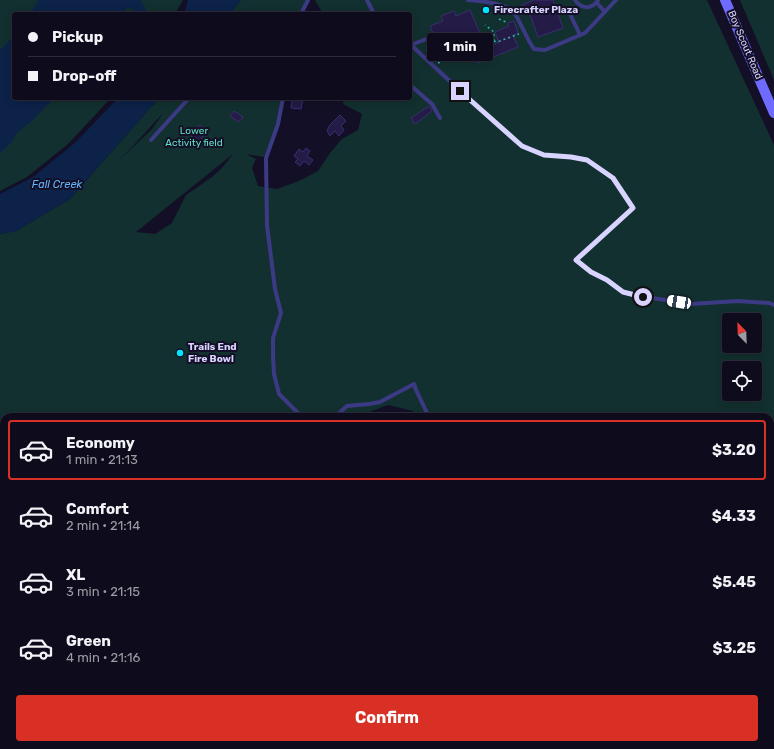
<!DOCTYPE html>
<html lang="en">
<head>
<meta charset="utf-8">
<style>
  body { margin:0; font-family:Rubik,sans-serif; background:#171425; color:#f1f3f6; height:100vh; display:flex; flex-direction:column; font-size:15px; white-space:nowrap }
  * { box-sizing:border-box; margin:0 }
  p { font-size:13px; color:#9b9ba3 }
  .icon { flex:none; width:22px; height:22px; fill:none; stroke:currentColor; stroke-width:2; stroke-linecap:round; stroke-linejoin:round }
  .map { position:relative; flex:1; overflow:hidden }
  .details { position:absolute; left:0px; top:413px; width:774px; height:336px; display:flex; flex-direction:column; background:#0e0b1c; border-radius:12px 12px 0 0; box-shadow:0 2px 10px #0003,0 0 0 1px #2e2b3b }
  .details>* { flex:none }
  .banner { position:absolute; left:12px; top:12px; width:400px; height:88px; border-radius:4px; box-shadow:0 2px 10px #0003,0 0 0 1px #2e2b3b; display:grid; align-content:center; height:88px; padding:0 16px; background:#0e0b1c }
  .needle { width:26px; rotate:337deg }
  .fabs { position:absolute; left:722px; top:313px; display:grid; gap:8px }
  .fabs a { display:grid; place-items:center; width:40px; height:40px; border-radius:4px; background:#0e0b1c; box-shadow:0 2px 10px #0003,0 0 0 1px #2e2b3b; font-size:20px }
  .end { position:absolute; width:18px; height:18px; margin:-9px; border:5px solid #d9d4ff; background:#111; box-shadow:0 0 0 2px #111 }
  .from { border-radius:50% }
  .bubble { position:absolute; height:28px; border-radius:4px; background:#0e0b1c; box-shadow:0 2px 10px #0003,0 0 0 1px #2e2b3b; font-size:13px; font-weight:700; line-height:28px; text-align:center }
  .car { position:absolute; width:12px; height:24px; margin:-12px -6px; border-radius:5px; box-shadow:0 0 3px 1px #0007; background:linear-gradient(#fff 24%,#345 0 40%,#fff 0 76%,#345 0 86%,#fff 0) }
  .banner b { display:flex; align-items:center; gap:14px; height:38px; font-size:15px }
  .banner b+b { border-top:1px solid #2e2b3b }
  .banner i { width:10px; height:10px; background:#f1f3f6 }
  ul { padding:7px 0 0; list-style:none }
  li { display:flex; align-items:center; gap:12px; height:60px; margin:0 8px 6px; padding:0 8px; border:2px solid transparent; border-radius:4px }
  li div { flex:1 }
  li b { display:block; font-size:15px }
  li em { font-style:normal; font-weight:700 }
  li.current { border-color:#d93025 }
  li>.icon { width:36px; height:36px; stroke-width:1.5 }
  .primary-button { display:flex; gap:8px; margin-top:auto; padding:8px 16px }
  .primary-button a { flex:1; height:46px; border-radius:4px; background:#d93025; color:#fff; font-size:16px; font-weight:700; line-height:46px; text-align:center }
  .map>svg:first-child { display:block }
  .green { fill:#12302f; fill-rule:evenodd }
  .water { fill:#0c2248 }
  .building { fill:#241b47; stroke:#3b2d73 }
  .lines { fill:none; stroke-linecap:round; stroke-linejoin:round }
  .path { stroke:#2fb8b0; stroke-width:1.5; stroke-dasharray:2 3; stroke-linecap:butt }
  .lane { stroke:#3d3a85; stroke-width:4 }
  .street { stroke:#3d3a85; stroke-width:8 }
  .secondary { stroke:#6f6bff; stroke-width:10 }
  .highway { stroke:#ff4fa3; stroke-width:12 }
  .route { stroke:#d9d4ff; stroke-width:5 }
  .poi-dot { fill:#00e5ff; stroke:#130f26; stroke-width:1.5 }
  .labels { text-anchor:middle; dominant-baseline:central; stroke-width:4; stroke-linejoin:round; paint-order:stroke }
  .poi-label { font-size:10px; font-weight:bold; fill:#d9d4ff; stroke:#130f26; text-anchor:start }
  .street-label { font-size:10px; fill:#d9d4ff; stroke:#130f26 }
  .park-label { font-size:10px; fill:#5fe0c0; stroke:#130f26 }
  .water-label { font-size:11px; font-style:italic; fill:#62b6ff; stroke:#130f26 }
</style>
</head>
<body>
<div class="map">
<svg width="774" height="749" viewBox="0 0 774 749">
  <rect width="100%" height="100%" fill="#130f26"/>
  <g class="green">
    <path d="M0,0H183L175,14H14V98H111L68,144L27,177L0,191Z"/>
    <path d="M240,0H307L302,14H230Z"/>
    <path d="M315,0H707L774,145V485L770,487V417H418L413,411L388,405L356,417H4V477L0,468V234L16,231L70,199L159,98H283L277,125L264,157L246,154L256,159L252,168L258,186L277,189L299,181L318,171L330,153L342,139L358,130L362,114L343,104L344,98H410V14H323ZM164,112L152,129L113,166L133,146ZM233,154L222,168L212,177L186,195L172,223L155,234L136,232ZM729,320H755V346H729ZM729,368H755V394H729Z"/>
    <path d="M740,0H774V80Z"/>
    <path d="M774,739V749H750L759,745H770V740Z"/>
    <path d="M289,745H459L458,749H290Z"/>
    <path d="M563,745H638L640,749H565Z"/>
  </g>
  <g class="water">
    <path d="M39,0H141L146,10L145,14H137L133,9L127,8L123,14H30Z"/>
    <path d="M188,0H241L230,14H183L185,11Z"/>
    <path d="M14,36V98H54L33,120L17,133L11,143L0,153V50Z"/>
    <path d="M118,98H159L70,199L16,231L0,234V194L33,177L76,142Z"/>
  </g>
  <g class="building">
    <path d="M534,0H553L563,28L538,37L528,9L524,10L522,5Z"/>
    <path d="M470,10L486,48L499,42L495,32L509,26L508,23L514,21L518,33L513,35L518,47L478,63L472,48L444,59L436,39L437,37V34L435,33H433L430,26L443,21L441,16L454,11L456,16Z"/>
    <path d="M292,98H303L301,109L291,108Z"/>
    <path d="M429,106L432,111L415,124L411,118Z"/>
    <path d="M234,111L243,117L239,122L230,116Z"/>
    <path d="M340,115L346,121L341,126L344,130L339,136L335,131L330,136L327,131L329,126Z"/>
    <path d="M200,125L207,131L198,142L191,136Z"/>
    <path d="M306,148L310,151L307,156L313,160L309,165L304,161L300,166L295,162L298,159L294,156L299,149L303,152Z"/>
  </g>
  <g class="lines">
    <g class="path">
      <path d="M499,19L508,23"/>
      <path d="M494,41L497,42L519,34"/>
      <path d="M438,63L494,41V32L485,25"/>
    </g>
    <g class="lane">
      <path d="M367,0L374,14"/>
      <path d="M468,0C480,1 508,3 515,14C522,25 526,38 534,49L545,50L585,33L616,0"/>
      <path d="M575,0C581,9 592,10 598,0"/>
      <path d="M597,3L605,12"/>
      <path d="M301,14L308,0"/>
      <path d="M570,14L580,35"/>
      <path d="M410,45H411L434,36"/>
      <path d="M411,45L469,99L522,146L544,155L571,157L587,160L613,178L633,208L576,259L591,272L607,280L623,292L633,295L691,304L738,301L769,303L774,305"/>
      <path d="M410,85L432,104L440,118"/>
      <path d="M283,98L278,124L266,158L267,225L275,289L281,313L273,338V356L274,374L279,394L297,412L303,417"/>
      <path d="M151,140L189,98"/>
      <path d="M335,417L347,406L369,404L380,402L414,384L416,390L429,417"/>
    </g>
    <g class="street">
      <path d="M509,745L510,749"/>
      <path d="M553,745L555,749"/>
      <path d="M131,749L138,745"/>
      <path d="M168,749L169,745"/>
    </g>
    <path class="secondary" d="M725,0L774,113"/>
    <g class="highway">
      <path d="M0,652L4,661"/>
      <path d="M0,701L4,710"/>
      <path d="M19,745L21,749"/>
      <path d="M42,745L44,749"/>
    </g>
  </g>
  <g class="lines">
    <path class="route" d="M460,91L522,146L544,155L571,157L587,160L613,178L633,208L576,260L591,272L607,280L623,292L643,297"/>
  </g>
  <g class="poi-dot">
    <circle cx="486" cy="10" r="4"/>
    <circle cx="180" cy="353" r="4"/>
  </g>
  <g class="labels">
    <g class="poi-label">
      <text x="494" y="10">Firecrafter Plaza</text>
      <text x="188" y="347">Trails End<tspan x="188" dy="12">Fire Bowl</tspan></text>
    </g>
    <g class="street-label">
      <text transform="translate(745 45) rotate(67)">Boy Scout Road</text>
    </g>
    <g class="park-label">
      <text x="194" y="131">Lower<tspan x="194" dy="12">Activity field</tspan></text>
    </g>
    <g class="water-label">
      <text x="57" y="184">Fall Creek</text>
    </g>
  </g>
</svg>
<div class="fabs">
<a><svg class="needle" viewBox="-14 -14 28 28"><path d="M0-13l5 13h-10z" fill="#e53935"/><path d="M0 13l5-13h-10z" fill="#9b9ba3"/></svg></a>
<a><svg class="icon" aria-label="locate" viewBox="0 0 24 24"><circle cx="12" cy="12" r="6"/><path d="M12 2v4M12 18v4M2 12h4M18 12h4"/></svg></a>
</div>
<i class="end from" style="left:643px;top:297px"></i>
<i class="end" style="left:460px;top:91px"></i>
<div class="bubble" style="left:427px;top:33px;width:66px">1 min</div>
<i class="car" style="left:679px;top:302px;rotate:279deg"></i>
<div class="banner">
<b><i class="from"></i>Pickup</b>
<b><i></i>Drop-off</b>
</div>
<section class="details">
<ul>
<li class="current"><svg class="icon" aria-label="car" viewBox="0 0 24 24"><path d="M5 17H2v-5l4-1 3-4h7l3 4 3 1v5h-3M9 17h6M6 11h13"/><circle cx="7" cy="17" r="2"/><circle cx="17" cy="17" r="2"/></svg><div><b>Economy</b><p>1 min · 21:13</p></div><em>$3.20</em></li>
<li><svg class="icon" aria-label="car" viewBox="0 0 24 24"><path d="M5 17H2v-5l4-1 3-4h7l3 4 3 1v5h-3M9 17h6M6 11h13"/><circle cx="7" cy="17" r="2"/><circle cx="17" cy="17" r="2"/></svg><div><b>Comfort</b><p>2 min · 21:14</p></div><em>$4.33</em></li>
<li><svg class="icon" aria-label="car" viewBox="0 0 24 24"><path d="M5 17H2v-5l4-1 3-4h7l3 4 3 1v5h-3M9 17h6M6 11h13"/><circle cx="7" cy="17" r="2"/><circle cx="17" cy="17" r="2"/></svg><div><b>XL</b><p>3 min · 21:15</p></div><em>$5.45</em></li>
<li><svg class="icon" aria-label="car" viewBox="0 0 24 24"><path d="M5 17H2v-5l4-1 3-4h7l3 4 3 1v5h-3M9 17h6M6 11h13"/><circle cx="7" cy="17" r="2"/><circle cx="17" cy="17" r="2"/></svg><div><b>Green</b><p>4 min · 21:16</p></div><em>$3.25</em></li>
</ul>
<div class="primary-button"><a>Confirm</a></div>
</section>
</div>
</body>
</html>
